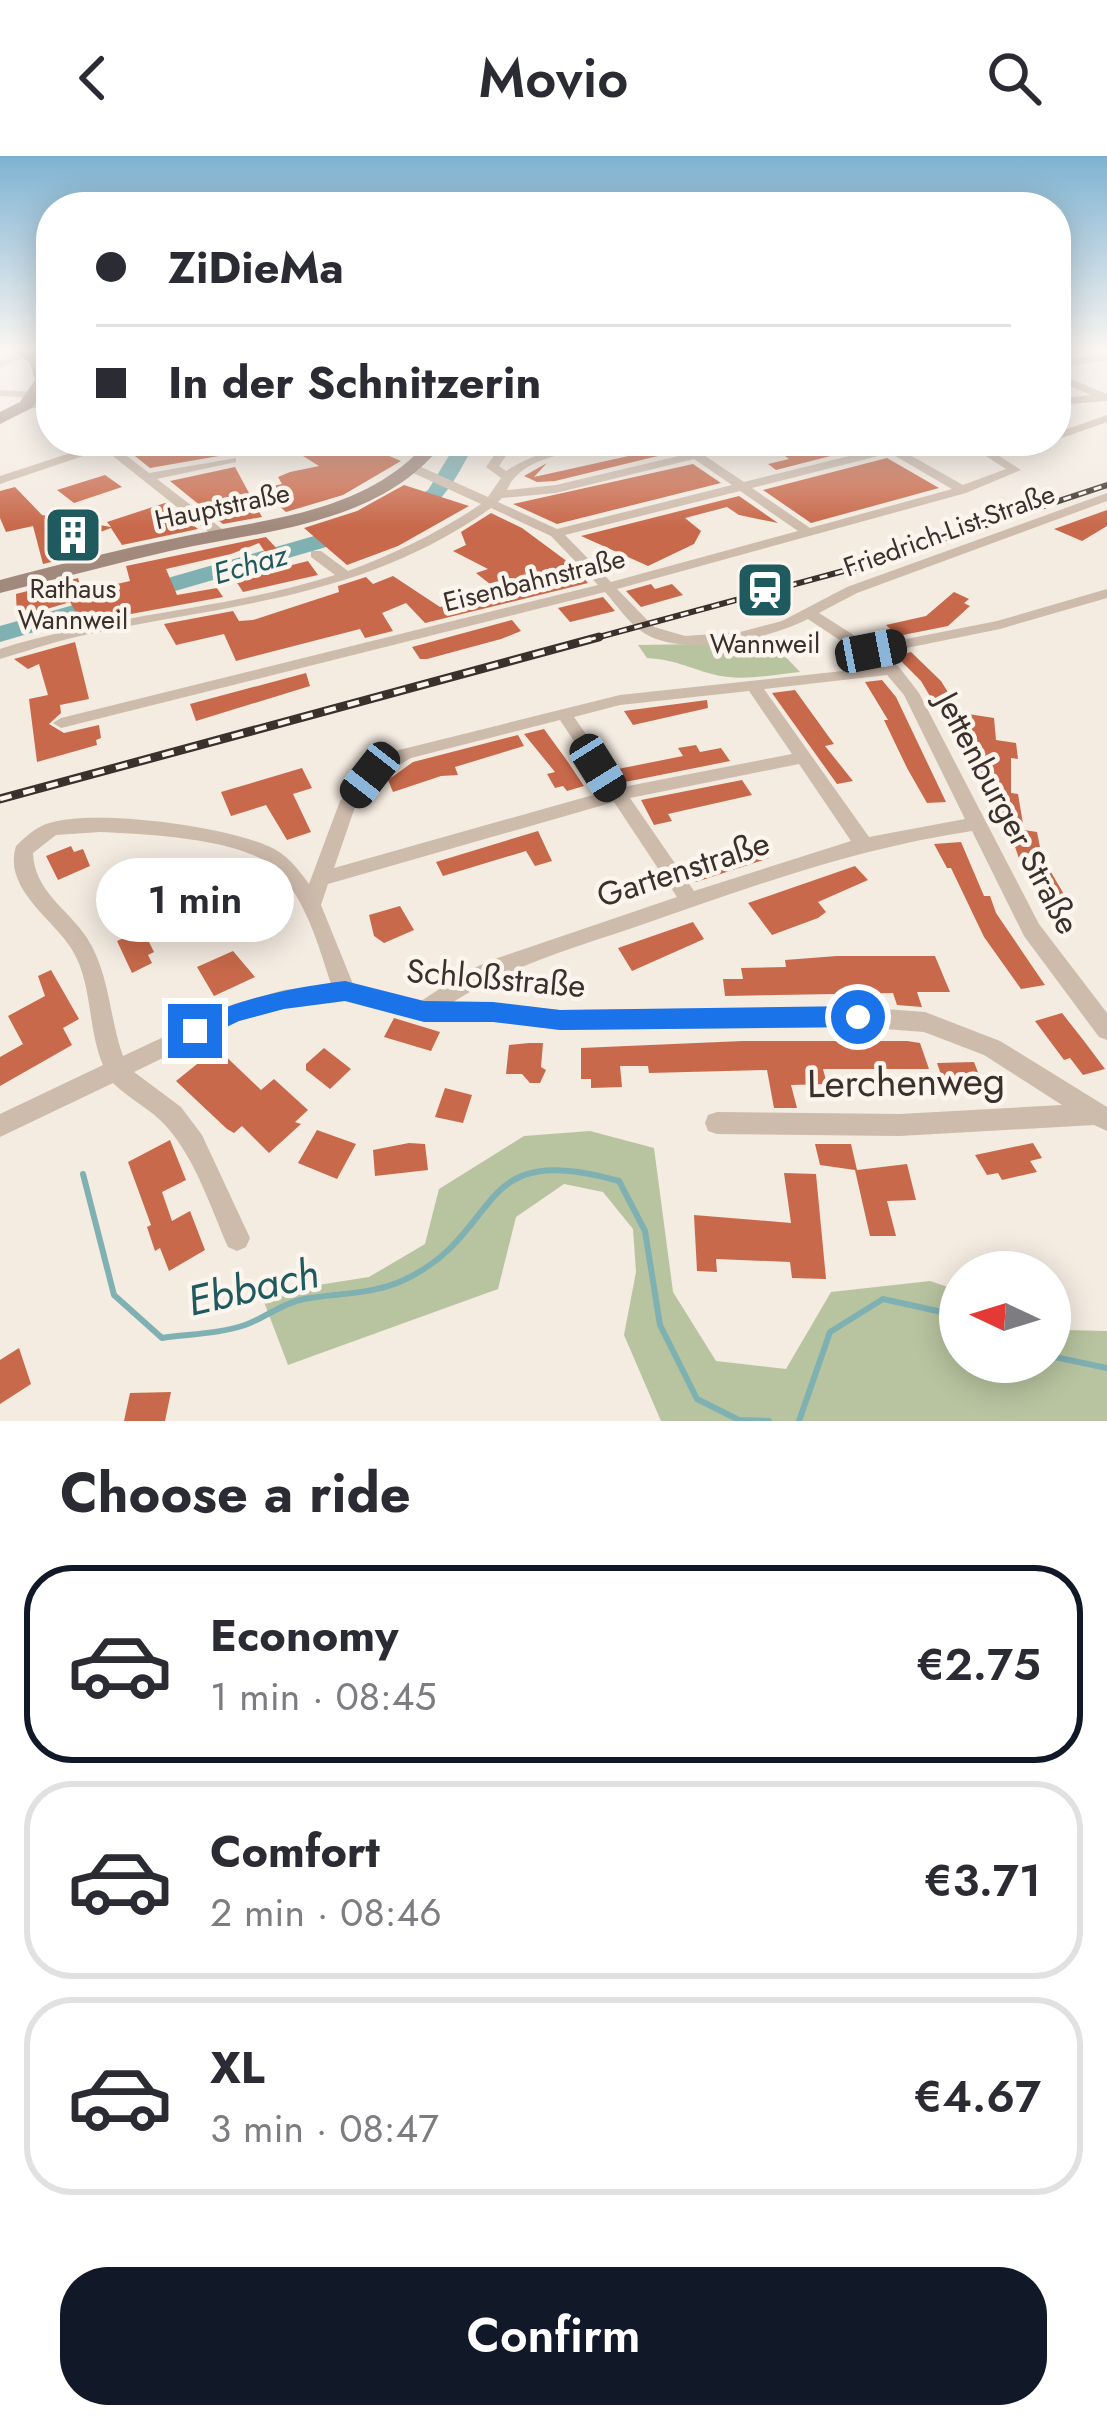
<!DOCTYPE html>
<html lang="en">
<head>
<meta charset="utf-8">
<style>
  body { margin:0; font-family:Jost,sans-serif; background:#f2f2f3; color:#2b2b33; height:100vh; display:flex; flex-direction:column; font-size:45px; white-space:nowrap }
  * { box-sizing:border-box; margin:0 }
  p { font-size:39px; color:#7c7c81 }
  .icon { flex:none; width:66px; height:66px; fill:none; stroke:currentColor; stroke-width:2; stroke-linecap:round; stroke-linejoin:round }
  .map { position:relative; height:1265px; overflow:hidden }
  .drawer { display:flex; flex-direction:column; background:#fff; flex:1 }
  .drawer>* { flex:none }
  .guide { position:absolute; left:36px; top:36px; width:1035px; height:264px; border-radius:48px; box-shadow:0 6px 30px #0003; display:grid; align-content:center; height:264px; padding:0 60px; background:#fff }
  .needle { width:78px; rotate:274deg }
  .fabs { position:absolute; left:939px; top:1095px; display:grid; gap:24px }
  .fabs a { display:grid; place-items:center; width:132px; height:132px; border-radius:50%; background:#fff; box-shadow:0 6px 30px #0003; font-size:60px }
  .end { position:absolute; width:54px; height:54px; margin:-27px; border:15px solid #1a73e8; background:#fff; box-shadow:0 0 0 6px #fff }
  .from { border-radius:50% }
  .bubble { position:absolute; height:84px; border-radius:42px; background:#fff; box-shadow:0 6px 30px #0003; font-size:39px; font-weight:600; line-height:84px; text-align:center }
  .car { position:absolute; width:36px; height:72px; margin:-36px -18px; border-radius:15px; box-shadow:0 0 9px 3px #0007; background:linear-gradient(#222 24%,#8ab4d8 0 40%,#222 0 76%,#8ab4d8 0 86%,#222 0) }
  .guide b { display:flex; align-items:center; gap:42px; height:114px; font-size:45px }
  .guide b+b { border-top:3px solid #e1e1e2 }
  .guide i { width:30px; height:30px; background:#2b2b33 }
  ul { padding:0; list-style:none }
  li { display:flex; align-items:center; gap:36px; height:198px; margin:0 24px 18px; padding:0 36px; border:6px solid #e1e1e2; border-radius:48px }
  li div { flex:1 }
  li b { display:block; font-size:45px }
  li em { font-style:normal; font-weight:600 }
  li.active { border-color:#111827 }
  li>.icon { width:108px; height:108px; stroke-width:1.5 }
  h2 { padding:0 60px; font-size:54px; line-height:144px }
  .primary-button { display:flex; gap:24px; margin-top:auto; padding:24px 60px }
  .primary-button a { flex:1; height:138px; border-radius:48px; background:#111827; color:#fff; font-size:48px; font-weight:600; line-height:138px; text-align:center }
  header { display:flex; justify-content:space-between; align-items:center; height:156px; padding:0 60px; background:#fff; font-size:54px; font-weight:600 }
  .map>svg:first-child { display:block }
  .green { fill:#b8c4a0 }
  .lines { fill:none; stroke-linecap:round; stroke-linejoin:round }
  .stream { stroke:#7fb0b2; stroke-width:6 }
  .river { fill:#7fb0b2; fill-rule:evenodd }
  .building { fill:#c8694b }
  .street { fill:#cdbbac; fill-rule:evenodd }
  .secondary { fill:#a18a7d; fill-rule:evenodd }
  .rail-far1-casing { stroke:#3b302b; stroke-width:6 }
  .rail-casing { stroke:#3b302b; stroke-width:9 }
  .rail-far1 { stroke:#fbf5ee; stroke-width:3; stroke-dasharray:8; stroke-linecap:butt }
  .rail { stroke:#fbf5ee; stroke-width:4.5; stroke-dasharray:12; stroke-linecap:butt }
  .route { fill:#1a73e8 }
  .labels { text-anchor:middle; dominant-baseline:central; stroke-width:9; stroke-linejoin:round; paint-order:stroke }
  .far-street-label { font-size:27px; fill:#3b302b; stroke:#fbf5ee }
  .far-poi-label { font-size:27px; fill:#3b302b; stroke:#fbf5ee }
  .far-water-label { font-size:30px; font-style:italic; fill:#1f5a5e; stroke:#fbf5ee }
  .street-label { font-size:33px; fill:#3b302b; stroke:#fbf5ee }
  .near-street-label { font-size:39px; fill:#3b302b; stroke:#fbf5ee }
  .near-water-label { font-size:42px; font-style:italic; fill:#1f5a5e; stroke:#fbf5ee }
</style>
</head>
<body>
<header><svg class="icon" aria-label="back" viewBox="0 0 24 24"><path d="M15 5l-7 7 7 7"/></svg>Movio<svg class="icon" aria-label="search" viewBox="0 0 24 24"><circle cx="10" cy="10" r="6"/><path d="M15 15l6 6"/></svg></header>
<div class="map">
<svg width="1107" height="1265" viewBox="0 0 1107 1265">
  <rect width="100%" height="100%" fill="#f4ebe1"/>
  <g class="green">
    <path d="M765,479L800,516C771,519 740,526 712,518C686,511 676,504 647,502L638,489L700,488Z"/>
    <path d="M590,975L654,992L673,1136L716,1205L786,1213L831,1136L930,1125L960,1135V1206H1050V1168L1066,1174L1107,1175V1265H661L624,1179L636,1116L633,1073L603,1036L564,1028L516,1061L498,1133L288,1209L261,1138L369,1121L425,1088L439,1033L524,980Z"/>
  </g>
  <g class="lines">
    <g class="stream">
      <path d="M83,1018L114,1139L162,1182C189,1178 218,1178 245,1169C265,1162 282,1147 304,1143C337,1137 372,1139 404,1124C507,1075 470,982 619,1025L645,1075L660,1169L697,1243L739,1264L769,1265"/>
      <path d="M1050,1200L1107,1212"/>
      <path d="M799,1265L830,1176L883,1143L960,1160"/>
    </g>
    <g class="river">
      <path d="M458,285H476C459,316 437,368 394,362V354L428,334Z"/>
      <path d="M356,368L367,375L364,380L0,486V470Z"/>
    </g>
  </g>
  <g class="building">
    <path d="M152,285H275L276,290L150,312L126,293Z"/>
    <path d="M279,285H354L401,305L343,339L286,356L260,333L282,328L278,321L290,316L319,310Z"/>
    <path d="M814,285L846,296L776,314L768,308L789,303L777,294Z"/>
    <path d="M648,288L662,299L555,325L537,326L524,320L547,307L534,321L633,299L626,293Z"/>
    <path d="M887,302L939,332L811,367L763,334Z"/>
    <path d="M693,308L721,327L557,368L513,348Z"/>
    <path d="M235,311L262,361L223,368L170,325Z"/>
    <path d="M105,319L122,331L74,347L57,334Z"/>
    <path d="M404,329L469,350L398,390L347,409L304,372L357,355Z"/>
    <path d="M15,331L42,359L111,371L107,366L165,347L198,373L122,389L111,372L68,388L72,401L43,408L33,370L6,376L0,362V335Z"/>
    <path d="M739,340L778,367L739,359L727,351L685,362L701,375L694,388L648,410L581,380Z"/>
    <path d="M1107,354V370L1082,385L1054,373Z"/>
    <path d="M491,357L522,372L572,409L588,427L425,467L406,447L382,457L393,475L365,482L360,473L236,505L224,478L176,489L164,468L233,455L239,465L253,464L339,436L338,430L366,421L373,428L393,420L440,451L500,436L476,417L488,413L453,395L466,389L461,376Z"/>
    <path d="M266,381L292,409L308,405L318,419L243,436L234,422L277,414L259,387L231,398L166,413L177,439L217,432L223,441L82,467L70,446L17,462L16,438L78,422L82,436L130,425L126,410Z"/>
    <path d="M651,428L655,433L672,428L683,439L641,451L626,435Z"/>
    <path d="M954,436L969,443L964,447L970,450L948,470L898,480L886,469L926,460Z"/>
    <path d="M603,441L615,455L570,466L558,452Z"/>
    <path d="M512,464L521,475L501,483L427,503H420L412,491Z"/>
    <path d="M75,486L89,543L60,549L61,557L49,568L64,577L99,569L101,582L96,584L97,589L37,606L29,543L48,539L39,508L28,513L14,503Z"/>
    <path d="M911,496L941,525L954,546L934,547L921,525L896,500Z"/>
    <path d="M306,517L310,530L196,565L190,548Z"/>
    <path d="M882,524L896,541L946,646L927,647L907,612L884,564H888L865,526Z"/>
    <path d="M795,534L834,588L825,590L853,625L837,628L772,537Z"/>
    <path d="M707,544L708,552L633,569L624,555Z"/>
    <path d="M968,558L994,562L996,584L1016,587L1018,603L1011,602V637L1018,638L1024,674L1037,676L1042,701L1068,745L1039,743L1030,715L1023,714L1014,688L1009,687L1004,661L993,659L986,626L977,624L979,594L957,591L956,575L970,577Z"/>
    <path d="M544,573L568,606L584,630L567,635L563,630L555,632L547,618L555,616L524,578Z"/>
    <path d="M518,579L524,590L455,611L458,619L441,620L393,636L388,624L413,606Z"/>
    <path d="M696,589L700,596L721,592L730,605L625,626L618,613L683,600L678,592Z"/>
    <path d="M302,612L312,632L293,638L311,676L287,684L266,649L231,660L221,636Z"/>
    <path d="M742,624L752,639L668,658L672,665L654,669L641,644Z"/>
    <path d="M538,675L552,705L535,710L526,695L443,720L436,706Z"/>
    <path d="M757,686L769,702L696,726L685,711L725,699L722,694Z"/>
    <path d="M961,686L984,740H990L996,757L1045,829L1021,833L984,781L951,712H947L934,688Z"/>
    <path d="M71,690L74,696L83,693L90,710L58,724L46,700Z"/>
    <path d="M247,708L265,725L278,747L255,757L251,752L226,718Z"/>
    <path d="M855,710L868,724L818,746L826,756L818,762L772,779L748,747Z"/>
    <path d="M216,742L227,769L188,781L177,759Z"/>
    <path d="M400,750L414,774L384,787L374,780L369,759Z"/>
    <path d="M693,766L704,783L632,815L618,792Z"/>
    <path d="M143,774L154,796L148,799L152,807L132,817L117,785Z"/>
    <path d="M233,795L255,821L214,840L197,811Z"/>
    <path d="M837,800H935L950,836H917L922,851L897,849L893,837L725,840L723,823H743L741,812L786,811L785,804Z"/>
    <path d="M51,814L79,863L63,872L72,889L0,930V901L23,888L8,860L45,840L38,820Z"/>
    <path d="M1062,857L1084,885L1105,913L1083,919L1070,902L1064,904L1035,865Z"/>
    <path d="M394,862L440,876L431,895L384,881Z"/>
    <path d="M743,885H907L920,887L929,913H823L827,928L791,929L797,952H774L767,914L649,917L648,910H620L622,931L591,932V923H581V892Z"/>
    <path d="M529,887H543L541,911L546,914L540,927H530L522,918H506L509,889Z"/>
    <path d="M217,892L261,934L274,923L308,954L295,966L301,968L269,997L242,970L234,977L227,973L176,925Z"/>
    <path d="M324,892L351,913L330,933L306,914V908Z"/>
    <path d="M974,906L984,932L946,933L937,907Z"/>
    <path d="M445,932L472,939L463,967L435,961Z"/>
    <path d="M317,974L356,988L337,1023L298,1007Z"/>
    <path d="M170,984L186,1024L162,1036L172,1065L190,1055L205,1094L169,1115L160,1092L155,1095L147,1071L151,1069L128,1006Z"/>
    <path d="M409,987L425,988L428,1014L375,1020L373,994Z"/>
    <path d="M1033,987L1042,1002L1030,1005L1037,1016L1002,1024L998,1017L987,1019L975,999Z"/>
    <path d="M815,988H851L857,1014L907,1008L916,1044L887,1045L896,1080H870L855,1014L820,1009Z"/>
    <path d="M784,1017L816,1018L826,1123L792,1122L790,1106L716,1103L717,1116L697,1115L694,1059L791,1067Z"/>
    <path d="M19,1192L31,1228L0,1248V1204Z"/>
    <path d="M171,1236L165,1265H124L130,1237Z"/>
  </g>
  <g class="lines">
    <g class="street">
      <path d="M26,195L34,197L0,212V205Z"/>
      <path d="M1107,198V204L1056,212V206Z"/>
      <path d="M1056,217L1107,238V245L1056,249V243L1091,239L1056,224Z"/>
      <path d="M0,234L35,236L40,239L35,242L0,240Z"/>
      <path d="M26,246L51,247V253L22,251L21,249Z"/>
      <path d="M1107,259V266L1056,284V277Z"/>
      <path d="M95,285H116L114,290L149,317L236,302V306L157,323L226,376V382H216L104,293L0,328V320L98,288Z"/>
      <path d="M389,285H404L433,301L423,303Z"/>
      <path d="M504,285H516L499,310L506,315C535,297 570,285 604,285C573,300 522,298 507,334L556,329L687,298L670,285H683L744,326L910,285H930L901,294L963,329L1006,313L962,285H976L1021,314L966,337L617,433L654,471L685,480L740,476L782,465L847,431L1107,337V345L857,437L819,457L871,490L997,465L1107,433V442L1000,473L882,497L899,511L919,537L1039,768L1107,857V884L1099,881L1024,780L972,675C857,692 750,731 641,769C577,791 511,809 453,846L493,847L560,854L858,851L925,856L1000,885L1107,951V975L1094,969L900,980L717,978L708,975L705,967L708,959L717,956L900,958L1062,949L984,899L924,876L858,871L560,874L493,865L424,864L345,844L284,852L239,865L134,916L181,951L202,979L250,1082L246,1091L237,1095L228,1091C210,1050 196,1004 166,970C151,953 129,943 113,927L0,981V958L103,909C87,872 93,826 71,792C51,761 3,732 16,690C25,681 34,673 46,668C93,652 222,670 268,690C287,698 297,712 309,728L340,645L364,615L399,594L620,539L880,511L808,463C769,483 683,502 644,477C629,468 616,448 605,436L61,572L53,567L61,562L598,429L551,380L491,352C364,442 235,447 89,478C59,484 30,494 0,503V493C110,458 226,454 335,419L311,401V395H321L348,415C394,398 440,376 481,348L411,316V310H419L488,341L501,322L486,311ZM890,297L952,333L810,372L752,332ZM694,303L732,329L557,373L498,346L502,342L556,337ZM740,335L798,375L611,426L565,379ZM887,519L904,539L965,663L869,681L764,533ZM749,535L792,598L623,631L574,561L620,549ZM560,564L607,635L334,712L355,651L376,623L411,602ZM799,608L851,685L694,735L630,642ZM614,646L677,741L489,805L464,817L421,845L353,828L321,749L328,728ZM100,676C143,678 240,682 273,711C305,740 318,788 331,828L284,834L234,848L123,900C109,861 110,818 87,782C68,753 34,735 33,697L56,679Z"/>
    </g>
    <g class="secondary">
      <path d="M13,194C37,193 43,202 51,224L32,252L0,268V256L20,246L35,224L30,207Z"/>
      <path d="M428,285H445C382,369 266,374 170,395C113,408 57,423 0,437V424L15,420C68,406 122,393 176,382C263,363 367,358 428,285Z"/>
    </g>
    <defs>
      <path id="rail-far1" d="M588,484L862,410L1107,329"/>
      <path id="rail" d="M0,643L599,481"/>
    </defs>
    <use href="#rail-far1" class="rail-far1-casing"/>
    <use href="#rail" class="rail-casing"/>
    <use href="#rail-far1" class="rail-far1"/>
    <use href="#rail" class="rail"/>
  </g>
  <linearGradient id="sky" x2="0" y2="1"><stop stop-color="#7eb2d2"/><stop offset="0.52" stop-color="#faf6f2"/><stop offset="1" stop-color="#faf6f2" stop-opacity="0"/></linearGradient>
  <rect width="1107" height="371" fill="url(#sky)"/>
  <path class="route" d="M345,825L424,845L493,846L560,854L858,850L870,861L858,871L560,874L493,866H424L345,845L284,853L239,865L195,886L182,875L186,868C238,843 288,832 345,825Z"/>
  <defs>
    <symbol id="building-square" viewBox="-11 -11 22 22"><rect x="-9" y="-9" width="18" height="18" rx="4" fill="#1f5a5e" stroke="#fbf5ee"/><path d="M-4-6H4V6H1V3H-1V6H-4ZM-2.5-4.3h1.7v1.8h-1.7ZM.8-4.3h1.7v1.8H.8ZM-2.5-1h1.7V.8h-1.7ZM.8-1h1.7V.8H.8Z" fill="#fff"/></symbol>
    <symbol id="station-square" viewBox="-11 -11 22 22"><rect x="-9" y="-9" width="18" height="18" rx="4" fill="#1f5a5e" stroke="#fbf5ee"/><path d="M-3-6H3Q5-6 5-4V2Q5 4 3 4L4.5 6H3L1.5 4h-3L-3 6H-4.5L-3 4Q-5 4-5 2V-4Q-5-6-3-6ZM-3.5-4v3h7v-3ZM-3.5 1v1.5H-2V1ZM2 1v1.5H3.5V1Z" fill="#fff"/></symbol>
  </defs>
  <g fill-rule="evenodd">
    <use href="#building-square" x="40" y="346" width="66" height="66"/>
    <use href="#station-square" x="732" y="401" width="66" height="66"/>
  </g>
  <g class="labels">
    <g class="far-street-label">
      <text transform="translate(222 350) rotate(-12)">Hauptstraße</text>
      <text transform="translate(949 374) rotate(-20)">Friedrich-List-Straße</text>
      <text transform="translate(534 424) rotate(-14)">Eisenbahnstraße</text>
    </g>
    <g class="far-poi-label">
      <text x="73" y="432">Rathaus<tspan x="73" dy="31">Wannweil</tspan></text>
      <text x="765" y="487">Wannweil</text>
    </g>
    <g class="far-water-label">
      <text transform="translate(250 408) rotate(-16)">Echaz</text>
    </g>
    <g class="street-label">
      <text transform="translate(1008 657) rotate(62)">Jettenburger Straße</text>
      <text transform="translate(683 713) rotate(-18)">Gartenstraße</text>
      <text transform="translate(496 822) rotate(5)">Schloßstraße</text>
    </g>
    <g class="near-street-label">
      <text transform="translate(906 926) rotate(-1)">Lerchenweg</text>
    </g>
    <g class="near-water-label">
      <text transform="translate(253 1131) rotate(-13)">Ebbach</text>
    </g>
  </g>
</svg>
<div class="fabs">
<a><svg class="needle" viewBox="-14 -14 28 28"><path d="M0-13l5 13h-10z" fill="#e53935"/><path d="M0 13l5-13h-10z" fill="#7c7c81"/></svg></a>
</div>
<i class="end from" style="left:858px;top:861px"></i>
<i class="end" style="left:195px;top:875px"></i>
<div class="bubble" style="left:96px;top:702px;width:198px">1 min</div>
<i class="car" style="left:871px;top:495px;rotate:79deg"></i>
<i class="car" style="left:598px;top:612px;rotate:148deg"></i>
<i class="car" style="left:370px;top:619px;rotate:218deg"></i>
<div class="guide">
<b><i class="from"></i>ZiDieMa</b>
<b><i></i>In der Schnitzerin</b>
</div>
</div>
<section class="drawer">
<h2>Choose a ride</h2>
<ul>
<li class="active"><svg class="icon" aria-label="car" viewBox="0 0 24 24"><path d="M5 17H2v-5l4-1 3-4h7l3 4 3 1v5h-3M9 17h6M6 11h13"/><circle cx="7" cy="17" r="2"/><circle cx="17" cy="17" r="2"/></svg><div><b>Economy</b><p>1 min · 08:45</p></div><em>€2.75</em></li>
<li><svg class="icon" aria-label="car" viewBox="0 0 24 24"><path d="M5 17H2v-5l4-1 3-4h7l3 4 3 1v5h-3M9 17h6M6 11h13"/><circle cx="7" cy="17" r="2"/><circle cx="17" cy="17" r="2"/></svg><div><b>Comfort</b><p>2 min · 08:46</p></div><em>€3.71</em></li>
<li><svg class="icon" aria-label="car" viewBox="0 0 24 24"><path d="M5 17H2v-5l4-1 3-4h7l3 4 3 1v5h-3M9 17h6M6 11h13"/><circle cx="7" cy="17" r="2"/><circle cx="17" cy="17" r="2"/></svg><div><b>XL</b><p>3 min · 08:47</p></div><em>€4.67</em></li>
</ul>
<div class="primary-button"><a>Confirm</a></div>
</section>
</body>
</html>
